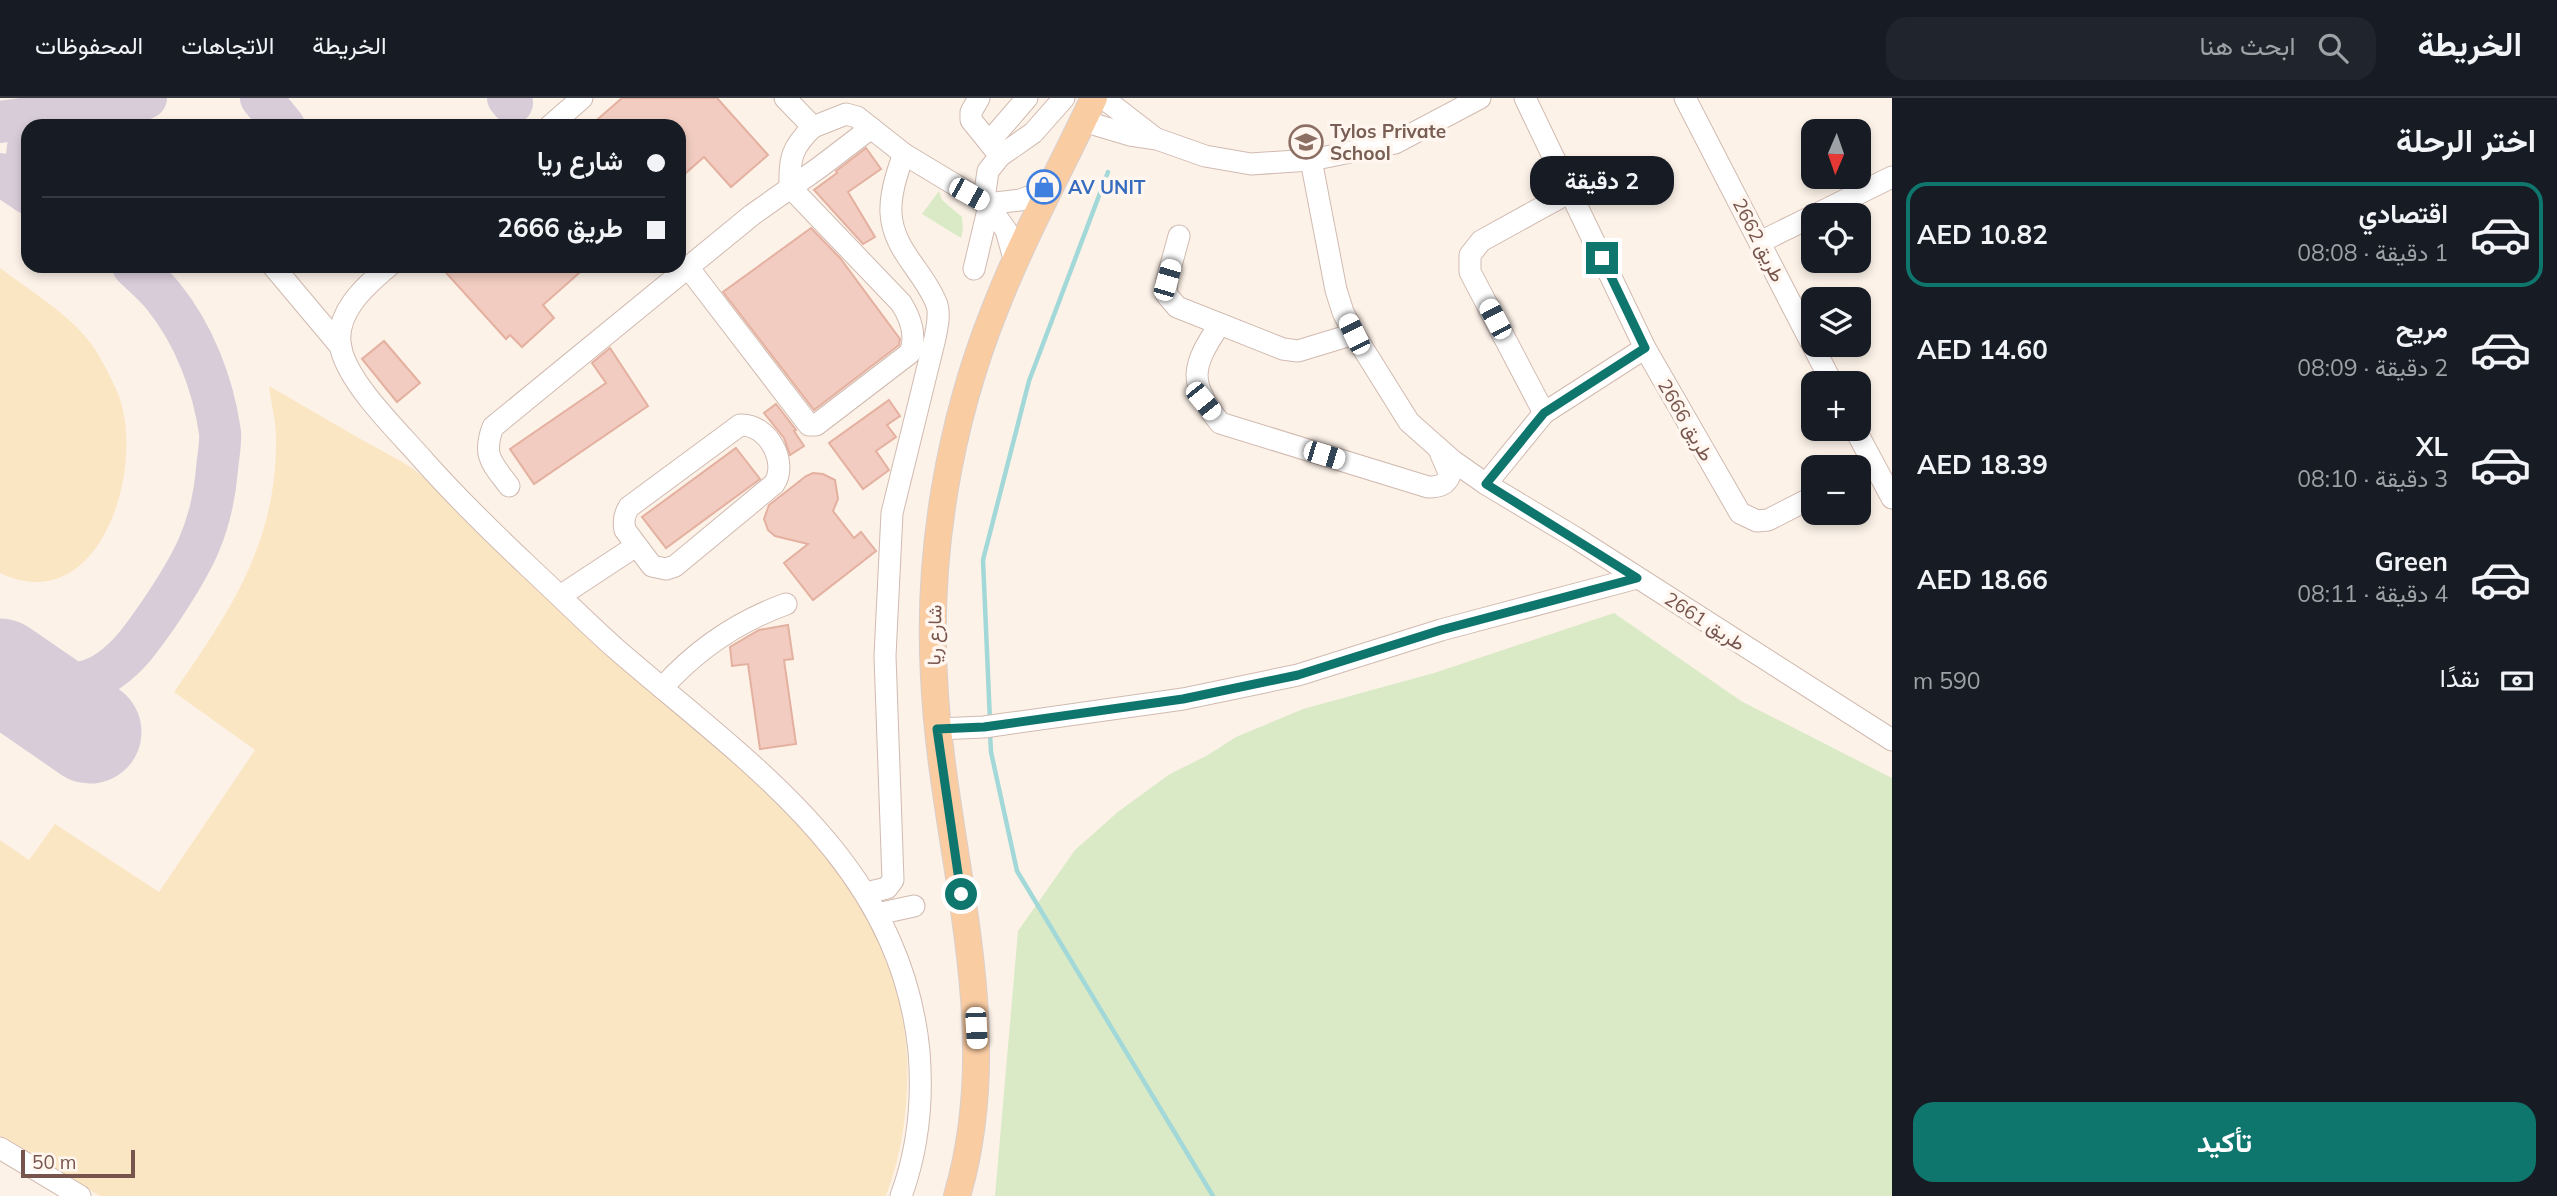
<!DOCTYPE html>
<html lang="ar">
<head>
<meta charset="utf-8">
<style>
  body { margin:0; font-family:Mulish,Vazirmatn,sans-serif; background:#20242c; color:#f1f3f6; direction:rtl; height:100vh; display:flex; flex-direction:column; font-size:26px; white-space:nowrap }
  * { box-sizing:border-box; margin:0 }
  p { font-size:23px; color:#9ea1a6 }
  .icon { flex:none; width:38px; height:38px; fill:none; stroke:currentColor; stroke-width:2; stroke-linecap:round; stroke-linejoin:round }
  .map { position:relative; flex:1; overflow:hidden; direction:ltr }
  .panel { display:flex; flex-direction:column; background:#171b24; width:665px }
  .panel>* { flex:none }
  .guide { position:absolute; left:21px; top:21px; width:665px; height:154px; border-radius:21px; box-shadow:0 4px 10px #0003; direction:rtl; display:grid; align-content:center; height:154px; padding:0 21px; background:#171b24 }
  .needle { width:46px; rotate:182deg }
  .tools { position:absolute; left:1801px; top:21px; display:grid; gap:14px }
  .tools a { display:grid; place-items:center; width:70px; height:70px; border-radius:14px; background:#171b24; box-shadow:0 4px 10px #0003; font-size:35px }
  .scale { position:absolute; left:21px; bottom:18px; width:114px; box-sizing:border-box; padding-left:7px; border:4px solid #77554c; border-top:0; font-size:19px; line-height:24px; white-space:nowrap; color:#77554c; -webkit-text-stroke:5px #fff6ef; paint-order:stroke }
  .end { position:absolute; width:32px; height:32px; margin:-16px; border:9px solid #0f766e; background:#fff; box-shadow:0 0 0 4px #fff }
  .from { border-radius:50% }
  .bubble { position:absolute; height:49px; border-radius:21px; background:#171b24; box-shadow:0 4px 10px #0003; font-size:23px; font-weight:700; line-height:49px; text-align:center; direction:rtl }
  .car { position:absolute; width:21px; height:42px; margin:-21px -10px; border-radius:9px; box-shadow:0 0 5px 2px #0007; background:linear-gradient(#fff 24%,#345 0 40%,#fff 0 76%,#345 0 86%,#fff 0) }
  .guide b { display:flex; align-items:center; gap:24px; height:66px; font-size:26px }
  .guide b+b { border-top:2px solid #363941 }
  .guide i { width:18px; height:18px; background:#f1f3f6 }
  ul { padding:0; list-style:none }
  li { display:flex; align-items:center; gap:21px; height:105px; margin:0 14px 10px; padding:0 7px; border:4px solid transparent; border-radius:21px }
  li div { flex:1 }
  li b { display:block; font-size:26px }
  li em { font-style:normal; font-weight:700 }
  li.on { border-color:#0f766e }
  li>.icon { width:63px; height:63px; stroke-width:1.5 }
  h2 { padding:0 21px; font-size:32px; line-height:84px }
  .pay { display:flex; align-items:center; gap:18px; height:77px; padding:0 21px; font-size:26px }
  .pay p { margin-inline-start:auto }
  .cta { display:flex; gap:14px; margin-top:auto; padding:14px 21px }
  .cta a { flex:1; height:80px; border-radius:21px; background:#0f766e; color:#fff; font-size:28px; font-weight:700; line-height:80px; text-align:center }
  header { display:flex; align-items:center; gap:42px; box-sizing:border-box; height:98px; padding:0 35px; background:#171b24; border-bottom:2px solid #363941 }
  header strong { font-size:33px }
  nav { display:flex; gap:38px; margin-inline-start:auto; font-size:24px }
  .search { width:490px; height:63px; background:#20242c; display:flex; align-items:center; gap:18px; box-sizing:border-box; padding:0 24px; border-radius:21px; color:#9ea1a6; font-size:26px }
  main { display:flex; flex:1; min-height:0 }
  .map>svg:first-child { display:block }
  .green { fill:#daeac6 }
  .sand { fill:#fbe6c4 }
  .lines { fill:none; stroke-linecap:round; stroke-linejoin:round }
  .stream { stroke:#a3d8d8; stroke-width:4.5 }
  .taxiway { stroke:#d8ccd8; stroke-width:42 }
  .runway { stroke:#d8ccd8; stroke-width:103 }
  .building { fill:#f2ccc0; stroke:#e4b0a0; stroke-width:2 }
  .minor-casing { stroke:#d1bab0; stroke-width:23 }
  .major-casing { stroke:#d9cfcd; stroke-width:28 }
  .minor { stroke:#fff; stroke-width:21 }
  .major { stroke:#facca2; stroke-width:26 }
  .route { stroke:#0f766e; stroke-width:9 }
  .labels { text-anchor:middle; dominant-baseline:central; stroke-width:7; stroke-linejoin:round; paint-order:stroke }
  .education-label { font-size:19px; font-weight:bold; fill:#785e54; stroke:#fff6ef; text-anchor:start }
  .shop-label { font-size:19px; font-weight:bold; fill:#366cbe; stroke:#fff6ef; text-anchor:start }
  .street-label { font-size:19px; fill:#77554c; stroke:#fff6ef }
</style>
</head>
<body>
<header>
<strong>الخريطة</strong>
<div class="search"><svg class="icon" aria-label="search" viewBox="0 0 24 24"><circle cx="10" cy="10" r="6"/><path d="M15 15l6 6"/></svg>ابحث هنا</div>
<nav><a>الخريطة</a><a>الاتجاهات</a><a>المحفوظات</a></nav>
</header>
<main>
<section class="panel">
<h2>اختر الرحلة</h2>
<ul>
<li class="on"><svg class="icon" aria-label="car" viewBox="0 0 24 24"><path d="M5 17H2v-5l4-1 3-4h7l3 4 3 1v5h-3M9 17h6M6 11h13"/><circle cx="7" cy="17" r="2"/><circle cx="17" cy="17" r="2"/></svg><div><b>اقتصادي</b><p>1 دقيقة · 08:08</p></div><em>AED 10.82</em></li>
<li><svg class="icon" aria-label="car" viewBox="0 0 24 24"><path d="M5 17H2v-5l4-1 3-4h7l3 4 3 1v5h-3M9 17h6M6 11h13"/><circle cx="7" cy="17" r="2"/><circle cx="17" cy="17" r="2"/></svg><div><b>مريح</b><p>2 دقيقة · 08:09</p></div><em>AED 14.60</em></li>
<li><svg class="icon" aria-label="car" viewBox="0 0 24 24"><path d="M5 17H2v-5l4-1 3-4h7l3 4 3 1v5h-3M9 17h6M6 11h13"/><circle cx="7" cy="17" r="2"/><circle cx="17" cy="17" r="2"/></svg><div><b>XL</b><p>3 دقيقة · 08:10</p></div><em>AED 18.39</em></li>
<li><svg class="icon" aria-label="car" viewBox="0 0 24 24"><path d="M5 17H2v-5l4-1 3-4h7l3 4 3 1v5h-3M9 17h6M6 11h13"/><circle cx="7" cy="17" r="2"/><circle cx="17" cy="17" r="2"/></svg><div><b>Green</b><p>4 دقيقة · 08:11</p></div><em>AED 18.66</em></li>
</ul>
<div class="pay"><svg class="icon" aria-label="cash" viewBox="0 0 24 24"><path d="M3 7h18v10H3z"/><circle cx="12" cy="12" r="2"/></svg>نقدًا<p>590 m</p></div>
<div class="cta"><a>تأكيد</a></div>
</section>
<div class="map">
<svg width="1892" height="1098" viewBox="0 0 1892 1098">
  <rect width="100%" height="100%" fill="#fcf2e8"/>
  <g class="green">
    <path d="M939,93L942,102L962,119L963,131L961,140L922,116Z"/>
    <path d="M1614,515L1741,603L1892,680V1098H995L1018,833L1075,752L1119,713L1170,676L1208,657L1236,639L1303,611L1434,575Z"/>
  </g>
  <g class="sand">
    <path d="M0,170C27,191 60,210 83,236C97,251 107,272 116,291C149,362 102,524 0,475Z"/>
    <path d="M269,288C301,306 332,325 364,343C380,352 397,360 412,370C431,384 447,404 464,420C506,461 547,503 591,542C720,656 896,768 907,958C909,1006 903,1053 886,1098H100L0,1038V742L29,762L55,726L159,794L255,652L174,594C230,513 277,445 276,341C276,323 271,305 269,288Z"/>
  </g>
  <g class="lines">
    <g class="stream">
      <path d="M990,623L983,462L1029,283L1108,74"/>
      <path d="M990,635L991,654L1017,773L1213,1098"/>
    </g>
    <g class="taxiway">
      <path d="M261,0L284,28"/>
      <path d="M508,0L512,5"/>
      <path d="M0,24L135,5L146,0"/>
      <path d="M28,49L26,65L28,82"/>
      <path d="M0,76L28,95"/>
      <path d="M11,580C39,585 73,592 100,578C127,563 141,541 158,517C192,467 212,432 217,371C218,359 221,346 220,334C213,286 194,236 163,198C154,187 143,178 133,168"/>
    </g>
    <path class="runway" d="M0,572L90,634"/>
  </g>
  <g class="building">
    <path d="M622,0H717L768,57L731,89L704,59L679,81V28H590Z"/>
    <path d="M866,50L881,71L848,94L875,139L863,146L814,92L837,75L836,73Z"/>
    <path d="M811,130L840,160L900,241L899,247L814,312L723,194Z"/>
    <path d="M440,168H587L543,207L554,220L522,249L510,237L506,241Z"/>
    <path d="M384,243L420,285L397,304L362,261Z"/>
    <path d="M610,250L648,308L534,386L510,351L606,285L592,265Z"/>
    <path d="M889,302L900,318L887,327L896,339L876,353L889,372L863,391L829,345Z"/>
    <path d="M776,306L796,332L794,333L804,348L790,357L784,340L764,315Z"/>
    <path d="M736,350L760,381L666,450L642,419Z"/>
    <path d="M813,375L823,376L835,382L838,401L833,413L854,440L861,434L876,453L813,502L784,465L808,446L775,438L768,432L764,421L769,407L806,378Z"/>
    <path d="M788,527L793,561L784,562L796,646L760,651L748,566L732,568L730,549L759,532Z"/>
  </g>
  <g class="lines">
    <defs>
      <g id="minor">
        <path d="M785,0L813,29L846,16L857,19L904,56L987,106L1006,132L1015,164"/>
        <path d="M979,0L971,14V22L1000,58"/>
        <path d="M1103,0L1155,40"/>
        <path d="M1525,0L1645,250L1740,415L1757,423L1768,422L1813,399"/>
        <path d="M1685,0L1832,285"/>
        <path d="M1083,23L1130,37L1157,41L1205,58L1251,66L1311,62L1395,45L1480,0"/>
        <path d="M550,28L582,0"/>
        <path d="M989,44L1027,0"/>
        <path d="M1311,62L1336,192L1343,214L1354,236L1409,324L1453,363L1486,386L1576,440L1892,642"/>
        <path d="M987,106L1020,102L1051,91"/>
        <path d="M1815,117L1892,79"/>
        <path d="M1179,138L1167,182L1166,196L1177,209L1283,251L1298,253L1354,236"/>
        <path d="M1760,144L1813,118"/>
        <path d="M273,168L341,249"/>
        <path d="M389,168C365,188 333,216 341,251C350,288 400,335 425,364C458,401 493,435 529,469C558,496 586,524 615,550C746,664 900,763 919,953C923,1002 918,1052 901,1098"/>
        <path d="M687,168L809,327H816L910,255C917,238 910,219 901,205L790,89C789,60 792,49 813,29"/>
        <path d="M974,171L988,112L985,94L988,73L1000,58L1033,35L1064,0"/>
        <path d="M1220,226C1192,268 1187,283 1220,325L1428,389C1439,389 1446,387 1450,377L1440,354"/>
        <path d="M1544,315L1470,174V157L1481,143L1570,94"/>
        <path d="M740,327C767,325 789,364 774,386L675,468L666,471L652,468L625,432C623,423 624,417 629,409Z"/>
        <path d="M1855,331L1892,400"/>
        <path d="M1486,386L1544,315L1645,250"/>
        <path d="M509,388C492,365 482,358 493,329L752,117L820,69L871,30"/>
        <path d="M560,498L636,448"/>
        <path d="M662,590C697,551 736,524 786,506"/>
        <path d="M937,631L984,629L1183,601L1298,577L1441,532L1637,480"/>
        <path d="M866,795L887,790L893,782L885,558L892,415L935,240C937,230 940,217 937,207C925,174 893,153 891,115C890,96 897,74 904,56"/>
        <path d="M877,816L914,808"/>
        <path d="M0,1050L80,1098"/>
      </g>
      <path id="major" d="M957,1098C1008,925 942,753 934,579C927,456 949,326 995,211C1023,139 1061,70 1094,0"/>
    </defs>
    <use href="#minor" class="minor-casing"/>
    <use href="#major" class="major-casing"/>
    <use href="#minor" class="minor"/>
    <use href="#major" class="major"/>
  </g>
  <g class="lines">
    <path class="route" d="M961,796L937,631L984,629L1183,601L1298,577L1441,532L1637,480L1486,386L1544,315L1645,250L1602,160"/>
  </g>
  <defs>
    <symbol id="school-ring" viewBox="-11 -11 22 22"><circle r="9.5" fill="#fff6ef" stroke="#8d6e63" stroke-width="1.5"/><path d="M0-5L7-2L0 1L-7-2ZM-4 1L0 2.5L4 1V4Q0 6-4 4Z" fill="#8d6e63"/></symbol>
    <symbol id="shop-ring" viewBox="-11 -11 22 22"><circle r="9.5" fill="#fff6ef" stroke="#3f7fe0" stroke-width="1.5"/><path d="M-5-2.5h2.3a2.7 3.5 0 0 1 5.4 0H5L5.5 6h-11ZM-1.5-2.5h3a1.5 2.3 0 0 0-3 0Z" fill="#3f7fe0"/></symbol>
  </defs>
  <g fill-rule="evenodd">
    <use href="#school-ring" x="1287" y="25" width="38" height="38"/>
    <use href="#shop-ring" x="1025" y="70" width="38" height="38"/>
  </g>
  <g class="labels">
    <g class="education-label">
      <text x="1330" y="33">Tylos Private<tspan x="1330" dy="22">School</tspan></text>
    </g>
    <g class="shop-label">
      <text x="1068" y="89">AV UNIT</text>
    </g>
    <g class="street-label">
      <text transform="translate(1759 142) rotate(63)">طريق 2662</text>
      <text transform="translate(1686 322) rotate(60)">طريق 2666</text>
      <text transform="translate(1705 523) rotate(33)">طريق 2661</text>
      <text transform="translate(934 537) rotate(-89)">شارع ريا</text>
    </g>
  </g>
</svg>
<div class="tools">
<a><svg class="needle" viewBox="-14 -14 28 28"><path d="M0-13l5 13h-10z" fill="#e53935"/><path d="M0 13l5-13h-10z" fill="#9ea1a6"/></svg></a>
<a><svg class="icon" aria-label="locate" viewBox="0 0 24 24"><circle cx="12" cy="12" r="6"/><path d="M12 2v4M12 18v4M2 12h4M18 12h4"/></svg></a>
<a><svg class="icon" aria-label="layers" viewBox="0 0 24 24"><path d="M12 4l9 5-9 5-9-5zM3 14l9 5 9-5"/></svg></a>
<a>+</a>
<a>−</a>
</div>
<div class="scale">50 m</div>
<i class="end from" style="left:961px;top:796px"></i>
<i class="end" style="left:1602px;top:160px"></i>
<div class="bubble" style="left:1530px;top:58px;width:144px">2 دقيقة</div>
<i class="car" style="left:969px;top:96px;rotate:119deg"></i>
<i class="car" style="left:1167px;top:182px;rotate:16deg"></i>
<i class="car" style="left:1495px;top:221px;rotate:332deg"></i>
<i class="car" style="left:1354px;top:236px;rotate:334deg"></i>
<i class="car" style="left:1203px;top:303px;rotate:141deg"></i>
<i class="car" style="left:1324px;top:357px;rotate:107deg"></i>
<i class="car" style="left:976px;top:930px;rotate:177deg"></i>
<div class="guide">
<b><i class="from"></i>شارع ريا</b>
<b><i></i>طريق 2666</b>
</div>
</div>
</main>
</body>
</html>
